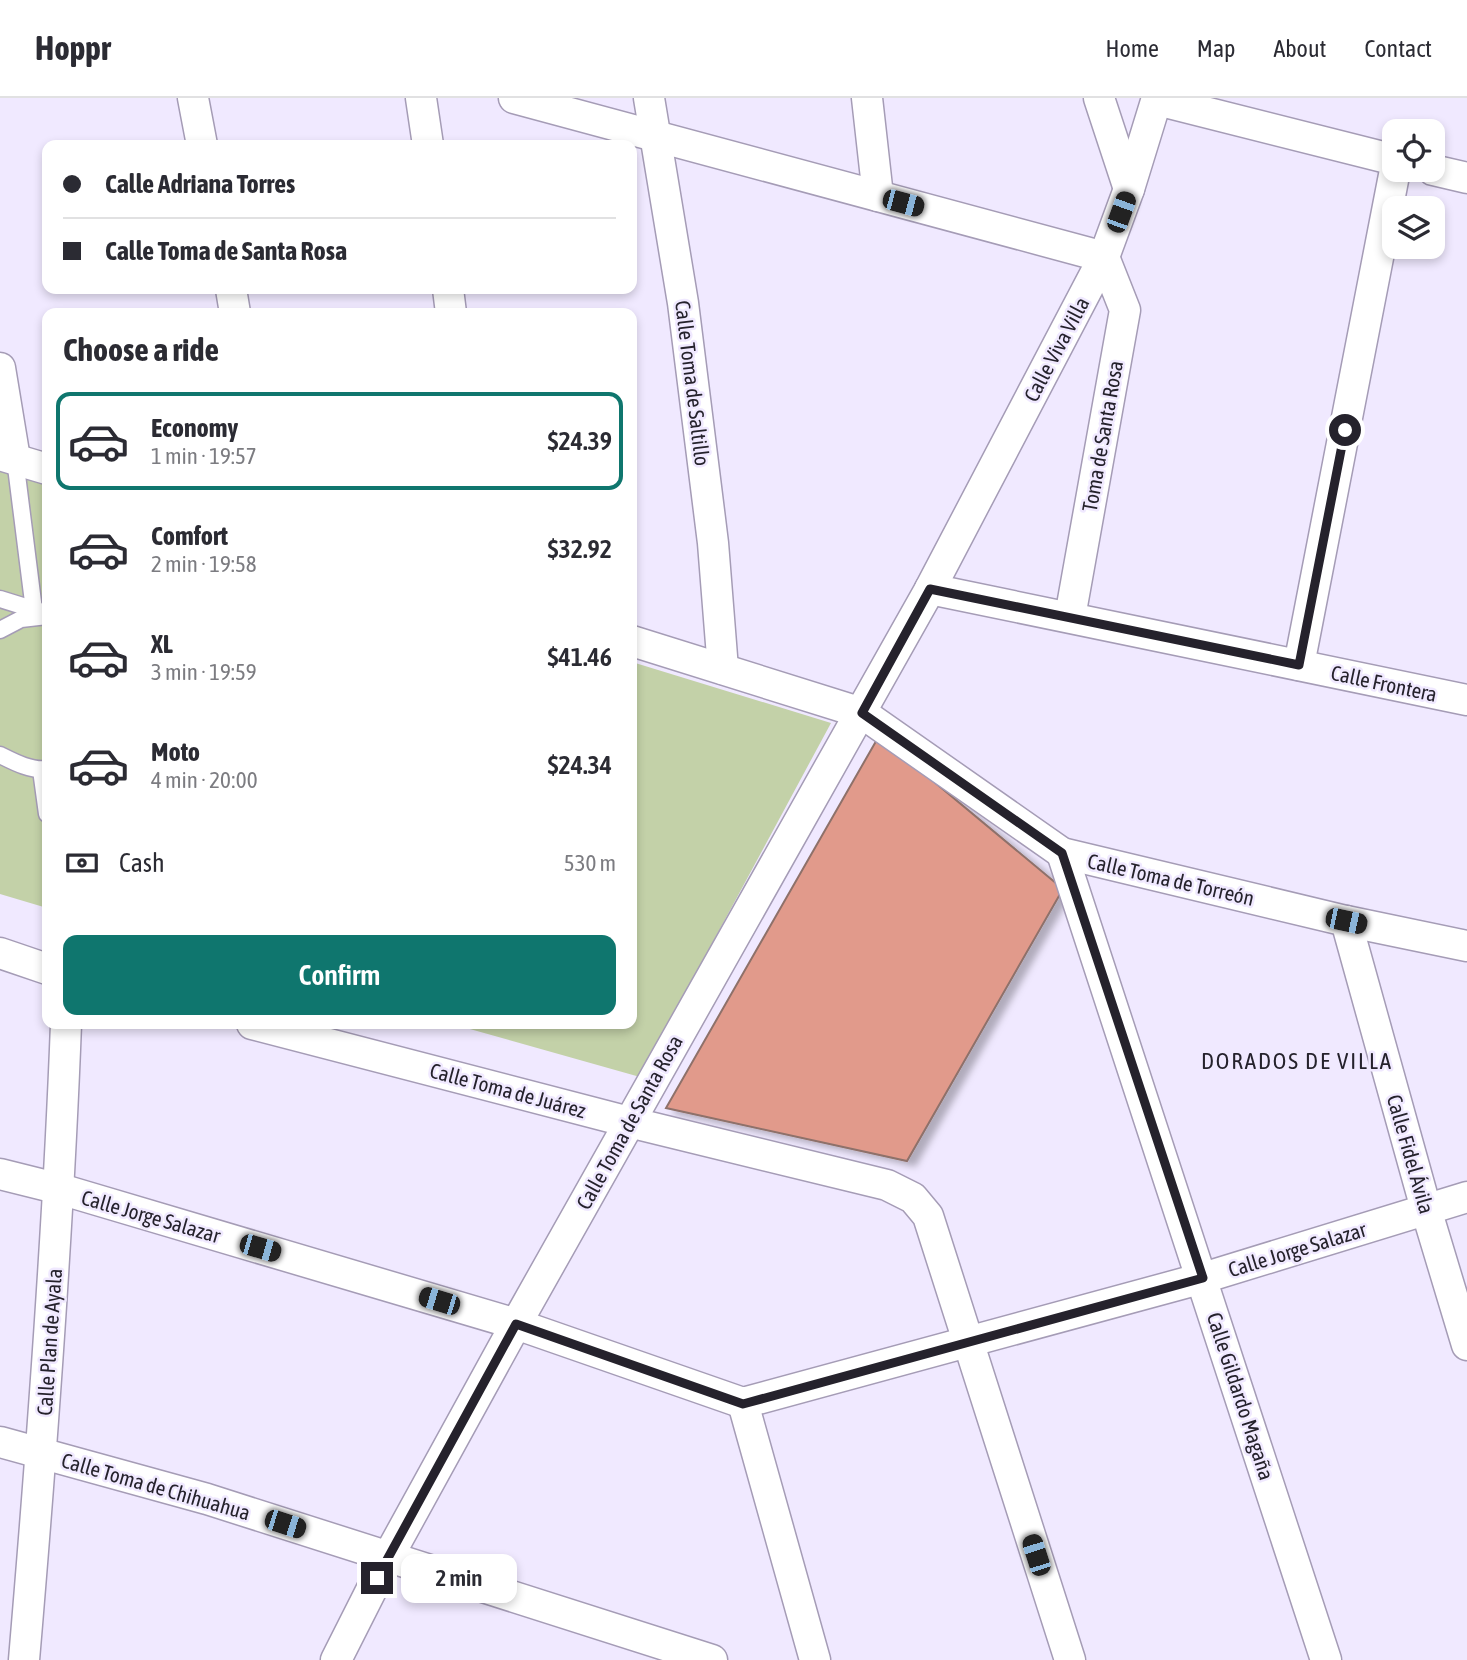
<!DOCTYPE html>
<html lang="en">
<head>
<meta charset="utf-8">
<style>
  body { margin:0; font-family:"Asap Condensed",sans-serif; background:#f2f2f3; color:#2b2b33; height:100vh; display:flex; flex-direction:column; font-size:26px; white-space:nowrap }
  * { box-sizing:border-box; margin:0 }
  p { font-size:23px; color:#7c7c81 }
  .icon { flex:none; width:38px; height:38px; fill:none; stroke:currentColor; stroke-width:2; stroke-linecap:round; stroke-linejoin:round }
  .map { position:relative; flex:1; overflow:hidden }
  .side { position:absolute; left:42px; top:210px; width:595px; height:721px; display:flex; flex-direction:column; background:#fff; border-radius:14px; box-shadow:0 4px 10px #0003 }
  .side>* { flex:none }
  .guide { position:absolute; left:42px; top:42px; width:595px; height:154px; border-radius:14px; box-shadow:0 4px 10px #0003; display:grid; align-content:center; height:154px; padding:0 21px; background:#fff }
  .tools { position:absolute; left:1382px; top:21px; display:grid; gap:14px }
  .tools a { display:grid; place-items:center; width:63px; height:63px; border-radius:14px; background:#fff; box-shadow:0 4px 10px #0003; font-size:35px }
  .end { position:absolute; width:32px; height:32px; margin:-16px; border:9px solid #25222c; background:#fff; box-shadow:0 0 0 4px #fff }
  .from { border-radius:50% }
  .bubble { position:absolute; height:49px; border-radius:14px; background:#fff; box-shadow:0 4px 10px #0003; font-size:23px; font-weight:600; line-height:49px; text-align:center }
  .car { position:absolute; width:21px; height:42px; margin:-21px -10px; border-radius:9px; box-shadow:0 0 5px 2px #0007; background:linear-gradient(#222 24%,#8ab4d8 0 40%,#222 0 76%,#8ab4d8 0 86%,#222 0) }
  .guide b { display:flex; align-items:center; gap:24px; height:66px; font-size:26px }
  .guide b+b { border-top:2px solid #e1e1e2 }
  .guide i { width:18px; height:18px; background:#2b2b33 }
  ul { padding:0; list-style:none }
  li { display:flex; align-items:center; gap:21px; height:98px; margin:0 14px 10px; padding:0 7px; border:4px solid transparent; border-radius:14px }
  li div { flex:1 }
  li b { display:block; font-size:26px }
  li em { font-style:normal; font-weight:600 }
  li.on { border-color:#0f766e }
  li>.icon { width:63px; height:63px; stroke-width:1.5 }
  h2 { padding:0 21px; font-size:32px; line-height:84px }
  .pay { display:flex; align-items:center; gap:18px; height:77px; padding:0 21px; font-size:26px }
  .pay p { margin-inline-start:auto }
  .cta { display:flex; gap:14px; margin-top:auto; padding:14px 21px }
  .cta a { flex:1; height:80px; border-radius:14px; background:#0f766e; color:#fff; font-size:28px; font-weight:600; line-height:80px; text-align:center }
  header { display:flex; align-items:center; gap:42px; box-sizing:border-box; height:98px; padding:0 35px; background:#fff; border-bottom:2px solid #e1e1e2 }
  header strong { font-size:33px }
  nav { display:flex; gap:38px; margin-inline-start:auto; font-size:24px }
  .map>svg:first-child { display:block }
  .green { fill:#c3d1a8 }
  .building { fill:#e19a8b; stroke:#8e716a; stroke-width:2; filter:url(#shadow) }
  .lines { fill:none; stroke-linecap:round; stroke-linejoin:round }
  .lane-casing { stroke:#a59cb6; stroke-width:19 }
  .street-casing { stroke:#a59cb6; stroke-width:33 }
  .lane { stroke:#fff; stroke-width:16 }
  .street { stroke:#fff; stroke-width:30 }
  .route { stroke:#25222c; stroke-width:9 }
  .labels { text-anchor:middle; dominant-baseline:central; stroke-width:5; stroke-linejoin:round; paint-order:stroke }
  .street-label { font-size:21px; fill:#25222c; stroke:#f0e9ff }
  .neighbourhood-label { font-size:23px; letter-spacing:2px; fill:#25222c; stroke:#f0e9ff }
</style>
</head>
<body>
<header>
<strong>Hoppr</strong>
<nav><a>Home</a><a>Map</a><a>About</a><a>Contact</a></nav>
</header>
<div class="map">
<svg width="1467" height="1562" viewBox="0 0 1467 1562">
  <defs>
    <filter id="shadow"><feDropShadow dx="8" dy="4.5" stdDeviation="3.5" flood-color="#0004"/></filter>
  </defs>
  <rect width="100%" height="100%" fill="#f0e9ff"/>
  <g class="green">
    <path d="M0,371L47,385V810L0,796Z"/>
    <path d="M632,564L831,625L640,979L452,926H632Z"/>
  </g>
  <path class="building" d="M879,638L1063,791L907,1063L666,1010Z"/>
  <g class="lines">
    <defs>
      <g id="lane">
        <path d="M15,361L34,512"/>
        <path d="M0,501L42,514"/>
        <path d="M0,532L21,521L47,518"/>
        <path d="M0,657C14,664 31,673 47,671"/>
        <path d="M41,672L47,716"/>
      </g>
      <g id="street">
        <path d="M193,0L202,47"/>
        <path d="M421,0L428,47"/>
        <path d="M514,0L1104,159L1125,212L1070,519"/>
        <path d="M649,0L683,205L713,445L723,571"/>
        <path d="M867,0L878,98"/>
        <path d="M1099,0L1129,91"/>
        <path d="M1157,2L1395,62"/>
        <path d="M1433,72L1467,80"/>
        <path d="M231,191L235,215"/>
        <path d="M448,191L451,215"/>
        <path d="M0,270L15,361"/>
        <path d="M0,357L47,371"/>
        <path d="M930,491L1467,602"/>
        <path d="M632,543L862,615L1062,755L1346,823L1467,848"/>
        <path d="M1299,567L1395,72"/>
        <path d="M1062,755L1326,1562"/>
        <path d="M1346,823L1426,1111L1467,1247"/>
        <path d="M0,855L47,871"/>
        <path d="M252,926L629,1024L887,1087L913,1100L928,1118L1070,1562"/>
        <path d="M0,1076L60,1091L516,1226L743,1305L1203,1180L1467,1099"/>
        <path d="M743,1305L815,1562"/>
        <path d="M0,1344L207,1401L712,1562"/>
        <path d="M24,1562C42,1350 58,1138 66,926"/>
        <path d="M336,1562L388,1459L516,1226L930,491L1104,159L1129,91L1157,0"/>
      </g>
    </defs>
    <use href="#lane" class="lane-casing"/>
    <use href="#street" class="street-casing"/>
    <use href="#lane" class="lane"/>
    <use href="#street" class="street"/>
  </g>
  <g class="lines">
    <path class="route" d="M377,1480L516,1226L743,1306L1203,1180L1062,755L862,615L930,491L1299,567L1345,332"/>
  </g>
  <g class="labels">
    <g class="street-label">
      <text transform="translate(1056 251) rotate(-62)">Calle Viva Villa</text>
      <text transform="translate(693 285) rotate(83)">Calle Toma de Saltillo</text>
      <text transform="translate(1102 338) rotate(-80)">Toma de Santa Rosa</text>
      <text transform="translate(1384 585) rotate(12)">Calle Frontera</text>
      <text transform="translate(1171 781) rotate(13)">Calle Toma de Torreón</text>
      <text transform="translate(508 992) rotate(15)">Calle Toma de Juárez</text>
      <text transform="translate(629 1024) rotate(-61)">Calle Toma de Santa Rosa</text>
      <text transform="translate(1411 1056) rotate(74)">Calle Fidel Ávila</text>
      <text transform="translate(151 1118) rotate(16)">Calle Jorge Salazar</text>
      <text transform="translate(1297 1151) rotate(-17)">Calle Jorge Salazar</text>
      <text transform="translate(49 1244) rotate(-86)">Calle Plan de Ayala</text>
      <text transform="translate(1241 1298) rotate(72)">Calle Gildardo Magaña</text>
      <text transform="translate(156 1388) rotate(16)">Calle Toma de Chihuahua</text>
    </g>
    <g class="neighbourhood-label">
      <text x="1297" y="963">DORADOS DE VILLA</text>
    </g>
  </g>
</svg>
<div class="tools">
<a><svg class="icon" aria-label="locate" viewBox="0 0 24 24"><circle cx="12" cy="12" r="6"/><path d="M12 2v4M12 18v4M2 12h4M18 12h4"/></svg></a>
<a><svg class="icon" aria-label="layers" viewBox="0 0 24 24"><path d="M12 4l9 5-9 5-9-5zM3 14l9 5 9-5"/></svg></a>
</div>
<i class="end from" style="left:1345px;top:332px"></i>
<i class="end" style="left:377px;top:1480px"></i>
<div class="bubble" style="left:401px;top:1456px;width:116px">2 min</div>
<i class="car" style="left:903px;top:105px;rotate:105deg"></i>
<i class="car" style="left:1121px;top:114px;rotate:20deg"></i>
<i class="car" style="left:1346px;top:823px;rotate:102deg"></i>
<i class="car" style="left:260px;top:1150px;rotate:106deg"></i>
<i class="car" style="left:439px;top:1203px;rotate:287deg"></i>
<i class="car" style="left:285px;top:1426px;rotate:108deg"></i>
<i class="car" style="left:1036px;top:1457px;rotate:342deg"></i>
<div class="guide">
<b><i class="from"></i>Calle Adriana Torres</b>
<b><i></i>Calle Toma de Santa Rosa</b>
</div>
<section class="side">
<h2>Choose a ride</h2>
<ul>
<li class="on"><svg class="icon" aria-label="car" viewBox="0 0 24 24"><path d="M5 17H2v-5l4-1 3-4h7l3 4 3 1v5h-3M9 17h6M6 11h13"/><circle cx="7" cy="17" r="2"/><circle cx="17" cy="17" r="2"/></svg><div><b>Economy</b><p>1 min · 19:57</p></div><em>$24.39</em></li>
<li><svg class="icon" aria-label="car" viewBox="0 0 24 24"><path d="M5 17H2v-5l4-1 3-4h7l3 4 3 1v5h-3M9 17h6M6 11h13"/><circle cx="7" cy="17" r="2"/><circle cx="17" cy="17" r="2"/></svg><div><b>Comfort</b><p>2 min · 19:58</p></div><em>$32.92</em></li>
<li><svg class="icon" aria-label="car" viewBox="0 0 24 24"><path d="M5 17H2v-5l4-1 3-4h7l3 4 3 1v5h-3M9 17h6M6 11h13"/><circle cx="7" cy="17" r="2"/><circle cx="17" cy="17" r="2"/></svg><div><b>XL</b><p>3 min · 19:59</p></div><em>$41.46</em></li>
<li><svg class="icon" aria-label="car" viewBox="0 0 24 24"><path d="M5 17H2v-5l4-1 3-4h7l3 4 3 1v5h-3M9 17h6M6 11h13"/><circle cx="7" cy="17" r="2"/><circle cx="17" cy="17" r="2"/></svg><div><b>Moto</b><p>4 min · 20:00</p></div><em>$24.34</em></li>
</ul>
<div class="pay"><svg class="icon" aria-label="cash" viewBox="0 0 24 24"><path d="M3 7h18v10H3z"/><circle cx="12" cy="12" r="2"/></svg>Cash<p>530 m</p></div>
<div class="cta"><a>Confirm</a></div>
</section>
</div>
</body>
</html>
